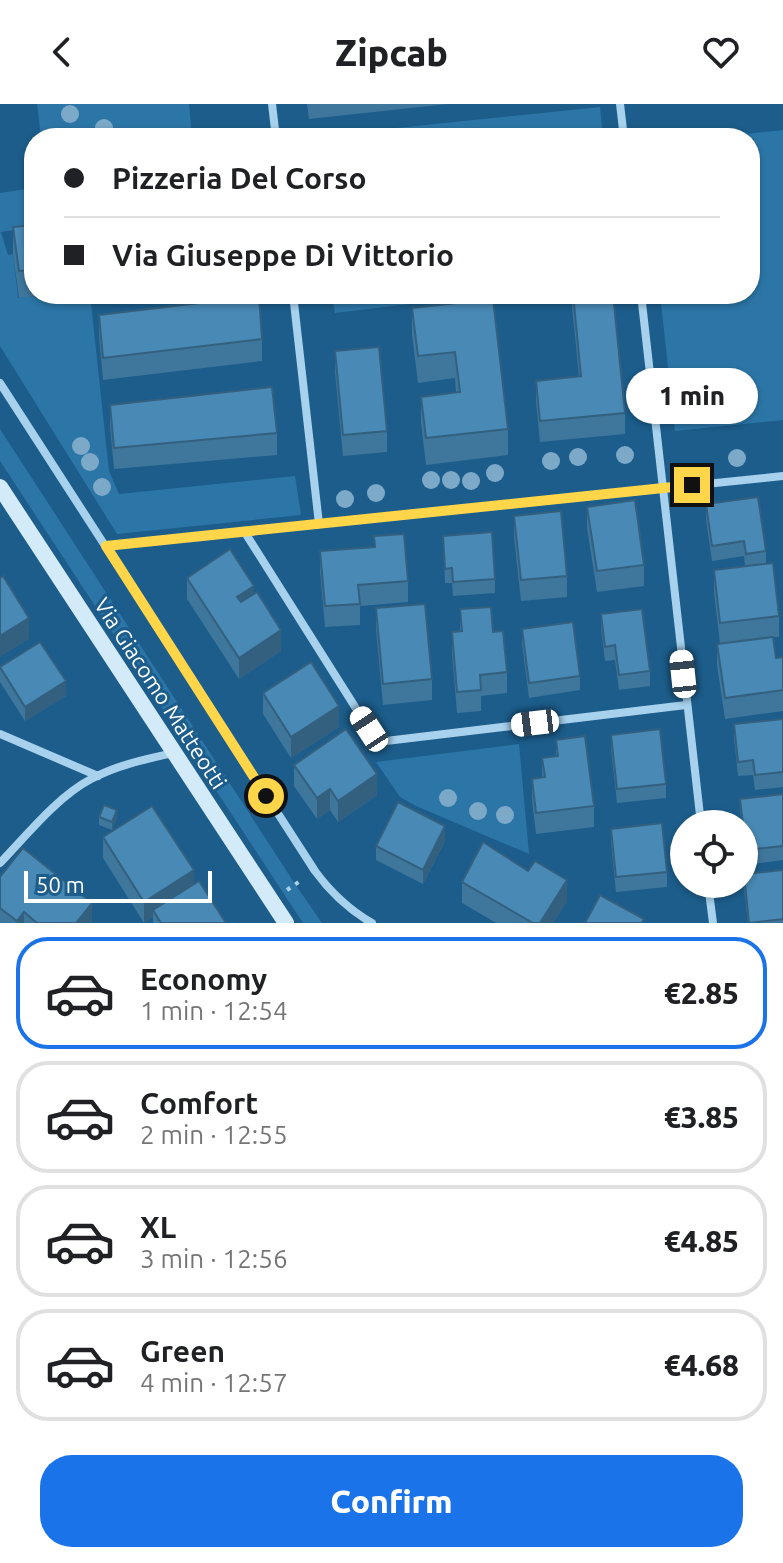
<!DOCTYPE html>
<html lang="en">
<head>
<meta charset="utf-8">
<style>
  body { margin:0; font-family:Ubuntu,sans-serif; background:#f6f6f6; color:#202124; height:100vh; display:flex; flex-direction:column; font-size:30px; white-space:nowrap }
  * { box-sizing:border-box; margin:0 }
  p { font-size:26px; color:#757577 }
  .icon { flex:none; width:44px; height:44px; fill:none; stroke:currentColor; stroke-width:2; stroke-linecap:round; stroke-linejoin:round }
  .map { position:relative; height:819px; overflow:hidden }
  .details { display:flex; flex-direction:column; background:#fff; flex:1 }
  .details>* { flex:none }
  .banner { position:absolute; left:24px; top:24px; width:736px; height:176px; border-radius:32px; box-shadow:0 2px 6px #0004; display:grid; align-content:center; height:176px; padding:0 40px; background:#fff }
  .controls { position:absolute; left:670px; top:706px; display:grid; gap:16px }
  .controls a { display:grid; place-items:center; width:88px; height:88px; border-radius:50%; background:#fff; box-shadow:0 2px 6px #0004; font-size:40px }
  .scale { position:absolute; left:24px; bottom:20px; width:188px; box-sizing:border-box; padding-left:8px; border:4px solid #fff; border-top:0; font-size:22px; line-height:28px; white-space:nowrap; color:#fff; -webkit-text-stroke:6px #1c5d8b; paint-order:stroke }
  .end { position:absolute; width:36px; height:36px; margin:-18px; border:10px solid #ffd54a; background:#111; box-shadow:0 0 0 4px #111 }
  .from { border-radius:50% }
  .bubble { position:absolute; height:56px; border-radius:28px; background:#fff; box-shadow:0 2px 6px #0004; font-size:26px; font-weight:800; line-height:56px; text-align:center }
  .car { position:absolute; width:24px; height:48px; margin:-24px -12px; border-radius:10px; box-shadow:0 0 6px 2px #0007; background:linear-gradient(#fff 24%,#345 0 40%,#fff 0 76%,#345 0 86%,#fff 0) }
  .banner b { display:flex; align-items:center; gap:28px; height:76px; font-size:30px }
  .banner b+b { border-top:2px solid #e0e0e0 }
  .banner i { width:20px; height:20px; background:#202124 }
  ul { padding:14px 0 0; list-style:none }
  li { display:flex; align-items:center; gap:24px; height:112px; margin:0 16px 12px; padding:0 24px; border:4px solid #e0e0e0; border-radius:32px }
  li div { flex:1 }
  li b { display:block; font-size:30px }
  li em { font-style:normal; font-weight:800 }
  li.on { border-color:#1a73e8 }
  li>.icon { width:72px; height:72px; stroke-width:1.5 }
  .action { display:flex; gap:16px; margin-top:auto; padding:16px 40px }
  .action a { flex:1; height:92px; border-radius:32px; background:#1a73e8; color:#fff; font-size:32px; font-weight:800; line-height:92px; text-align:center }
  header { display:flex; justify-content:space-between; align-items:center; height:104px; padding:0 40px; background:#fff; font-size:36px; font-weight:800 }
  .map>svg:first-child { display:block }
  .green { fill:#2c76a7 }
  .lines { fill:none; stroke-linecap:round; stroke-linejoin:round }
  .path { stroke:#a7d1ed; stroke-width:4; stroke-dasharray:4 6; stroke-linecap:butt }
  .minor { stroke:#a7d1ed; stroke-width:8 }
  .secondary { stroke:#d3eaf9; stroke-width:16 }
  .tree { fill:#7da9c8 }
  .wall { fill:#3f769c }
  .shaded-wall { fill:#33607f }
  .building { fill:#4989b5; stroke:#33607f; stroke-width:2 }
  .route { stroke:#ffd54a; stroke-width:10 }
  .labels { text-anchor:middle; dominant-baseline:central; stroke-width:6; stroke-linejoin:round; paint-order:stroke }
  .street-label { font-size:22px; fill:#fff; stroke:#1c5d8b }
</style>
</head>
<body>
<header><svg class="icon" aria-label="back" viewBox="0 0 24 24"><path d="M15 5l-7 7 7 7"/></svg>Zipcab<svg class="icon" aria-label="heart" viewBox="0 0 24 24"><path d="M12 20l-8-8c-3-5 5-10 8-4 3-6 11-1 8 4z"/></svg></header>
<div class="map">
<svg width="783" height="819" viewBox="0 0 783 819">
  <rect width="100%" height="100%" fill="#1c5d8b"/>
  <g class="green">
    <path d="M37,0H189L192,34H41Z"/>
    <path d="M600,3L603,34H300Z"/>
    <path d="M783,26V316L675,327L660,190H750V34H707Z"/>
    <path d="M34,84V123L1,128L8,151L13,150L18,194L51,190H90L109,367L119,390L295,372L301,411L117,430L0,242V89Z"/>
    <path d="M332,190H493L335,209Z"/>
    <path d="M0,325L295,780L322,819H303L0,357Z"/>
    <path d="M519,640L529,750L416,702L400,693L376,658Z"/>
  </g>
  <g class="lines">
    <path class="path" d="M287,786L303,775"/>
    <g class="minor">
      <path d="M272,0L276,34"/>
      <path d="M620,0L624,34"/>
      <path d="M293,190L319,420"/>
      <path d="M641,190L701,720"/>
      <path d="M0,279L315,767C331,789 348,805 372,819"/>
      <path d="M244,427L369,625L386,637L686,601"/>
      <path d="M106,442L783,372"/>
      <path d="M0,630L98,672"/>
      <path d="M0,759C27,731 57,693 91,675C117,661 146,655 174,649"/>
      <path d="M708,780L713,819"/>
    </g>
    <path class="secondary" d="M0,383L286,819"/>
  </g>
  <g class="tree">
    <circle cx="70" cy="10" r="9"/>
    <circle cx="104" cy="24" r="9"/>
    <circle cx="81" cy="342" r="9"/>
    <circle cx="625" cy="351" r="9"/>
    <circle cx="578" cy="353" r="9"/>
    <circle cx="737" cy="354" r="9"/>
    <circle cx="551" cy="357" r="9"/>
    <circle cx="90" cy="358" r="9"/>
    <circle cx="495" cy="369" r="9"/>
    <circle cx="431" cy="376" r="9"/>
    <circle cx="451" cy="376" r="9"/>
    <circle cx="471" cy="377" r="9"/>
    <circle cx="102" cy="383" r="9"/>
    <circle cx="376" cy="389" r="9"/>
    <circle cx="345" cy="395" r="9"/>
    <circle cx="448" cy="694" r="9"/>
    <circle cx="478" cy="707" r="9"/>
    <circle cx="505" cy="711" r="9"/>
  </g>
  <g class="wall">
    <path d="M307,0H448L309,15Z"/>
    <path d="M34,121V190H54L19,194L13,150V123Z"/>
    <path d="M572,190L625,309V330L540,338L536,298V277L579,272L572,203Z"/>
    <path d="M493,195L508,325V351L426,361L421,319V293L456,289L455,274L418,279L412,231V204Z"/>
    <path d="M99,211L262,235V257L103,276L99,232Z"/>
    <path d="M335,247L387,327V348L343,352L335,268Z"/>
    <path d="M110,301L277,329V351L114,365L110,322Z"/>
    <path d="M706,400L766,447V460L779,512V533H774L776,554L783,555V607L725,615L717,561V540H720L714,488V466L745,463L744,452L712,457L706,415Z"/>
    <path d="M587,403L644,461V482L597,488L587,424Z"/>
    <path d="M514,412L567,472V493L521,497L514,433Z"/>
    <path d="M374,432L408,477V498L360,502V521L325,523L320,468V447L374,443Z"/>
    <path d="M443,432L495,475V489L453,492L452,479H445Z"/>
    <path d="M187,474L254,490L281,547L239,575L187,495Z"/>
    <path d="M376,504L432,575V596L383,601L376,525Z"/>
    <path d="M460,505L493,528L507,568V589L481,592V607L457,609L452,549V528L460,527Z"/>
    <path d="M601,510L650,567V582L619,586L615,556L605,557L601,524Z"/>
    <path d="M522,525L580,572V586L529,594L522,540Z"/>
    <path d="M0,563L66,592L25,617L0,578Z"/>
    <path d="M263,589L339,623L291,654L263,610Z"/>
    <path d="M783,615V683L755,686L753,671L738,672L734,634V620Z"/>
    <path d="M611,631L666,680V694L617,699L611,645Z"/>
    <path d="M556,636L594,702V723L536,730L532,696V675L542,673V654L556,652Z"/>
    <path d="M294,661L377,691L338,718L330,706L317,715L294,682Z"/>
    <path d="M783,690V756L746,761L744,744V720H741L740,695Z"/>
    <path d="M99,713H117L112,726L99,721Z"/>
    <path d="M611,725L667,768V783L616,788L611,739Z"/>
    <path d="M103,733L194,781L226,819H153V813L144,819L103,754Z"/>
    <path d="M445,737L423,780L376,756V742Z"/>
    <path d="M783,766V819H748L744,785V770Z"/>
    <path d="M0,773L92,819H0Z"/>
    <path d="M462,778L567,797L553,819H496L462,799Z"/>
  </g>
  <g class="shaded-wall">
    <path d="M254,482V503L237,514V493Z"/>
    <path d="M29,514V535L0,553V532Z"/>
    <path d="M281,526V547L239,575V554Z"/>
    <path d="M66,577V592L25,617V603Z"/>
    <path d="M339,602V623L291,654V633Z"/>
    <path d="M377,670V691L338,718V697Z"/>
    <path d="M330,685V706L317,715V694Z"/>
    <path d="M117,706V713L112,726V718Z"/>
    <path d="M445,722V737L423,780V766Z"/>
    <path d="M194,766V787L153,806V813L144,819V798Z"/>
    <path d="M567,776V797L553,819H540Z"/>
    <path d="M92,799V819H76Z"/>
    <path d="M24,808V819H17V817Z"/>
  </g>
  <g class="building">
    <path d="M34,121V166L19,167L13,123Z"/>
    <path d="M573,190H613L625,309L540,317L536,277L581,272Z"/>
    <path d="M259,192L262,235L103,254L99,211Z"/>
    <path d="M493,195L508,325L426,334L421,293L460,288L455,248L418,252L412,204Z"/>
    <path d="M379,243L387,327L343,331L335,247Z"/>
    <path d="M272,283L277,329L114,344L110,301Z"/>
    <path d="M758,393L766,447L746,450L744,437L712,442L706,400Z"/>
    <path d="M635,396L644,461L597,467L587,403Z"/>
    <path d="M561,407L567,472L521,476L514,412Z"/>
    <path d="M492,428L495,475L453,478L452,464L445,465L443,432Z"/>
    <path d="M404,430L408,477L358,481L360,500L325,502L320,447L375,443L374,432Z"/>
    <path d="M230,445L254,482L237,493L241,498L257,488L281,526L239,554L187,474Z"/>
    <path d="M773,459L779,512L720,519L714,466Z"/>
    <path d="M3,472L29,514L0,532V474Z"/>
    <path d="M425,500L432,575L383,580L376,504Z"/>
    <path d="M491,503L493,528L503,527L507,568L480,571L481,586L457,588L452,528L462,527L460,505Z"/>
    <path d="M642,505L650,567L619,571L615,541L605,543L601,510Z"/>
    <path d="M573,518L580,572L529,579L522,525Z"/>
    <path d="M773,533L776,554L783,553V586L725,594L717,540Z"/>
    <path d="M40,538L66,577L25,603L0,563Z"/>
    <path d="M311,558L339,602L291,633L263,589Z"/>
    <path d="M783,615V668L755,671L753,656L738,658L734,620Z"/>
    <path d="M346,625L377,670L338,697L330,685L317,694L294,661Z"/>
    <path d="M660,625L666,680L617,685L611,631Z"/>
    <path d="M585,632L594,702L536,709L532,675L545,673L542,654L558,652L556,636Z"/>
    <path d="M783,690V742L746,746L744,720H743L740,695Z"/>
    <path d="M398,698L445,722L423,766L376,742Z"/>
    <path d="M104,701L117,706L112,718L99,713Z"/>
    <path d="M152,702L194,766L144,798L103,733Z"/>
    <path d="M662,719L667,768L616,773L611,725Z"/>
    <path d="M483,738L528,767L535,757L567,776L540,819H533L462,778Z"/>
    <path d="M23,744L92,799L76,819H37L24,808L17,817L0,804V773Z"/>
    <path d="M783,766V815L749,819L744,770Z"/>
    <path d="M199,777L226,819H161L153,806Z"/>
    <path d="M600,791L644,815L642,819H585Z"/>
  </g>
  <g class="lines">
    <path class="route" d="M266,692L106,442L692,381"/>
  </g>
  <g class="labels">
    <g class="street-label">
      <text transform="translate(161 589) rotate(57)">Via Giacomo Matteotti</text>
    </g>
  </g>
</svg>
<div class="controls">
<a><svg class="icon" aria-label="locate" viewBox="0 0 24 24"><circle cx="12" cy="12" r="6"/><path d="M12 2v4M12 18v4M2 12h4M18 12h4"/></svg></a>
</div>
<div class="scale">50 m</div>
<i class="end from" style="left:266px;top:692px"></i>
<i class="end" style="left:692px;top:381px"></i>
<div class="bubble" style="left:626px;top:264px;width:132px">1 min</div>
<i class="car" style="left:683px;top:570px;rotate:354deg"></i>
<i class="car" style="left:535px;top:619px;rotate:263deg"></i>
<i class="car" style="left:369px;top:625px;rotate:327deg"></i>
<div class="banner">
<b><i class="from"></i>Pizzeria Del Corso</b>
<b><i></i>Via Giuseppe Di Vittorio</b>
</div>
</div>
<section class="details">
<ul>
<li class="on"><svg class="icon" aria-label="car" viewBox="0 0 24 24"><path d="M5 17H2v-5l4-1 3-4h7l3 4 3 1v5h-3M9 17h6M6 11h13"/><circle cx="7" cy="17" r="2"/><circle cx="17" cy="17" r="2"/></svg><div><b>Economy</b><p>1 min · 12:54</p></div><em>€2.85</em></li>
<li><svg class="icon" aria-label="car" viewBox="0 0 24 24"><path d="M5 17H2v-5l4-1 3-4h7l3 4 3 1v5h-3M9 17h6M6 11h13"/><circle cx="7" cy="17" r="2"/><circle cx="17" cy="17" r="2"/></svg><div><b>Comfort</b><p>2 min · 12:55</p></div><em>€3.85</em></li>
<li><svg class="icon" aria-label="car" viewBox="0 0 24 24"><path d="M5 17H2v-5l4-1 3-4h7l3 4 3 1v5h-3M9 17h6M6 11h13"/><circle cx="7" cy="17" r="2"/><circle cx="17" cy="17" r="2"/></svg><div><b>XL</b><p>3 min · 12:56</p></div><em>€4.85</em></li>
<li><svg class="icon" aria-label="car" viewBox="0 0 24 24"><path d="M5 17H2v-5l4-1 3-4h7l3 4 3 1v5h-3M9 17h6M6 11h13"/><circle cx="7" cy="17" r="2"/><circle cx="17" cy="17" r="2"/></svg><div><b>Green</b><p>4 min · 12:57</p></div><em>€4.68</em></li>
</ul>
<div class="action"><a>Confirm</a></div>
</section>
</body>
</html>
